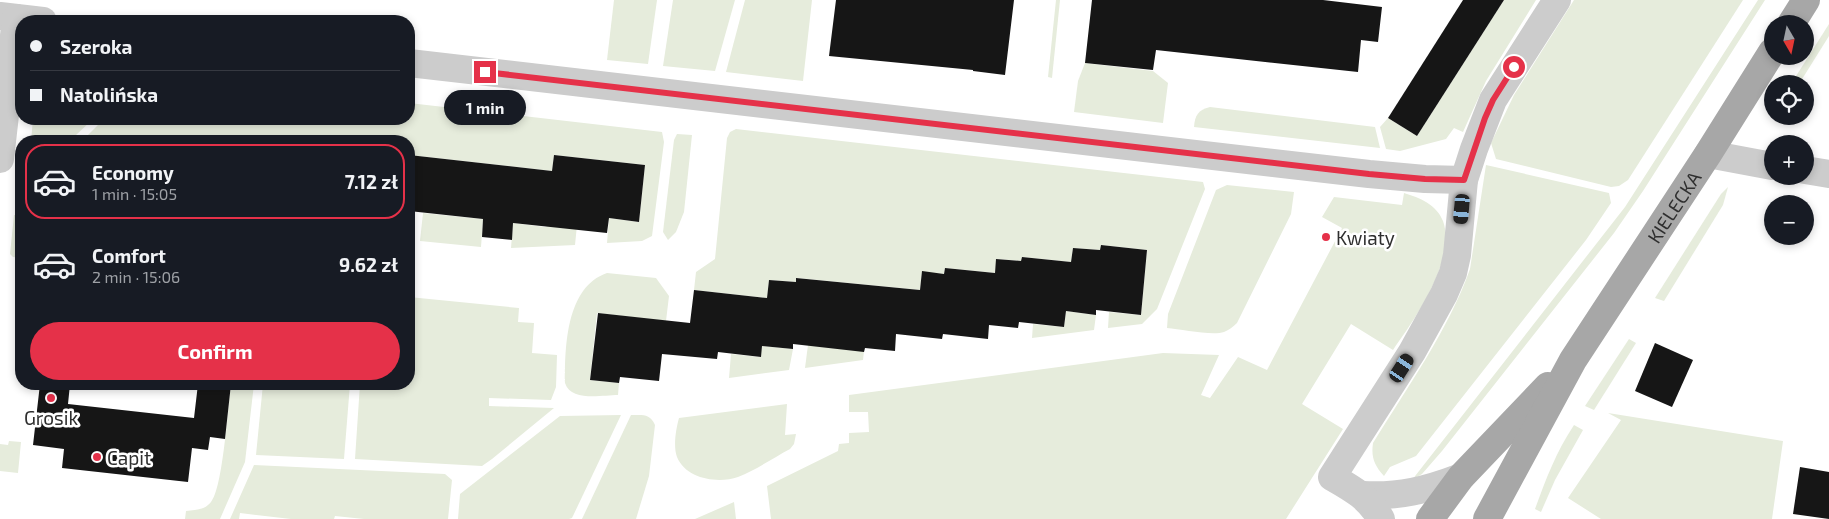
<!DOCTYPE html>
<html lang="en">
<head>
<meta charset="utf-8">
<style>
  body { margin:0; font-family:"Exo 2",sans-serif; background:#242831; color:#f1f3f6; height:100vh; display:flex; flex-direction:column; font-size:19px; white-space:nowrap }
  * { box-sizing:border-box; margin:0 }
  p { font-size:16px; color:#9ea1a6 }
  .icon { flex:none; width:28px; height:28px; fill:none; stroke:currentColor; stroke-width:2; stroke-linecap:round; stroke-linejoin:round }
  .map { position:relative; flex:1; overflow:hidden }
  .side { position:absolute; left:15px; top:135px; width:400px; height:255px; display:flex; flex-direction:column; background:#171b24; border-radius:20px; box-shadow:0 2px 8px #0003 }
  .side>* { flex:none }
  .top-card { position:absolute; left:15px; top:15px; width:400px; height:110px; border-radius:20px; box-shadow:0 2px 8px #0003; display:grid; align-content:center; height:110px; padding:0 15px; background:#171b24 }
  .needle { width:32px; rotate:171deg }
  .fabs { position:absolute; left:1764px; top:15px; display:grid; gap:10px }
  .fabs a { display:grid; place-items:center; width:50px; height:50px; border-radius:50%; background:#171b24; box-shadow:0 2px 8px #0003; font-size:25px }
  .end { position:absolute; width:22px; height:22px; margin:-11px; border:6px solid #e53149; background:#fff; box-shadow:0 0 0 2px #fff }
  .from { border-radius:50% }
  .bubble { position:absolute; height:35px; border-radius:18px; background:#171b24; box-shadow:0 2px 8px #0003; font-size:16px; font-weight:700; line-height:35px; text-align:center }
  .car { position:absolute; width:15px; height:30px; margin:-15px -8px; border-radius:6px; box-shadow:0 0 4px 1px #0007; background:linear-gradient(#222 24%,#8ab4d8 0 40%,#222 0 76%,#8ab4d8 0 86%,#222 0) }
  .top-card b { display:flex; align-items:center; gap:18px; height:48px; font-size:19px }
  .top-card b+b { border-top:1px solid #363941 }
  .top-card i { width:12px; height:12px; background:#f1f3f6 }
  ul { padding:9px 0 0; list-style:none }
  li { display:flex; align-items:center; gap:15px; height:75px; margin:0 10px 8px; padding:0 5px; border:2px solid transparent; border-radius:20px }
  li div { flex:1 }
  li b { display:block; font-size:19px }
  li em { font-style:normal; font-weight:700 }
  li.active { border-color:#e53149 }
  li>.icon { width:45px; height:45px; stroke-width:1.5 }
  .primary-button { display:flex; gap:10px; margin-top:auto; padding:10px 15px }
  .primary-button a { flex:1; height:58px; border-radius:30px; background:#e53149; color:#fff; font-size:20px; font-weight:700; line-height:58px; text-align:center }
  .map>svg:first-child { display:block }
  .green { fill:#e6ecdc }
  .building { fill:#161616 }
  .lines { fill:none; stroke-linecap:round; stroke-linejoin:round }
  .street { stroke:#ccc; stroke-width:28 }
  .primary { stroke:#a7a7a7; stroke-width:28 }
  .route { stroke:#e53149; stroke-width:6 }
  .poi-dot { fill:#e53149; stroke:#fff; stroke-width:2 }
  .labels { text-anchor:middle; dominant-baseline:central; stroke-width:5; stroke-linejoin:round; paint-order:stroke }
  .street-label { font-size:19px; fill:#2f2f2f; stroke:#fff }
  .poi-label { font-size:19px; fill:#2f2f2f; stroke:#fff; text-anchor:start }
</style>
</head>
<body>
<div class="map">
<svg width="1829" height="519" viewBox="0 0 1829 519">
  <rect width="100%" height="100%" fill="#fff"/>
  <g class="green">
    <path d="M614,0H657L648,64L607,60Z"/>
    <path d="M673,0H735L715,71L663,66Z"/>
    <path d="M745,0H812L803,81L726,72Z"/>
    <path d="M1056,0H1060L1052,78L1048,77Z"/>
    <path d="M1504,0H1536L1486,81L1463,132L1454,128L1446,139L1400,151L1386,149L1380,127L1388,118L1417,136Z"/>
    <path d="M1574,0H1743L1628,180L1619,186L1611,187L1496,159L1491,143L1514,95Z"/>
    <path d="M1758,0H1765L1643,191L1614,233L1442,451L1422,474L1412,480L1625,207Z"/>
    <path d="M1829,24V36L1799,84H1791Z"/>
    <path d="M1085,63L1153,71L1168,83L1163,123L1074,112L1078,81Z"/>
    <path d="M409,103L662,132L664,142L652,236L642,241L607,243L609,218L639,222L645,165L554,155L552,171L409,155V141H290L275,139L274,141H202L185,139L184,141H138L94,136L93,141H82L104,119H409Z"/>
    <path d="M1210,107L1375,127L1380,148L1194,127C1195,115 1198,110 1210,107Z"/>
    <path d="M33,119H93L76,135L75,141H31Z"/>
    <path d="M736,129L1203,182L1205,189L1157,309L1142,324L1108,328L1109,312L1141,315L1147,250L1101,245L1100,250L1073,248L1071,262L1022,257L1021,261L997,259L995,273L945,268L944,274L922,272L920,290L797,278L796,282L769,280L767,298L694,290L696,272L715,259L727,138L730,132Z"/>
    <path d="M677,134L692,135L684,212L676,232L668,240L663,232L674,140Z"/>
    <path d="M1486,165L1609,193L1611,203L1586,240L1416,456L1390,467L1384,476C1374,465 1371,457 1373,443C1407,388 1449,329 1470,269Z"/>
    <path d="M1227,185L1294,192L1291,214L1237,323C1233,327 1229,330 1224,332C1212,336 1181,329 1167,328L1168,314L1216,190Z"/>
    <path d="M1728,187L1723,205L1664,301L1655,298L1721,194Z"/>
    <path d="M1404,193C1420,198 1436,204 1443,221C1457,260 1414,320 1393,350L1351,324L1302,404L1343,429L1286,519H771L767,486L838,451L839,444L849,443V433L869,432L868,412H849V395L1163,353L1219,355L1201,395L1210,398L1238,357L1267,370L1342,228L1322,217L1334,197L1402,205Z"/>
    <path d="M423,213L483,219L481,247L420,241Z"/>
    <path d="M14,215L21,216V258L13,257L10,254Z"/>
    <path d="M578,215L575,245L511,248L513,223L545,227Z"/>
    <path d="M607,273L656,278L669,296L666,321L597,313L590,380L619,383L618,395C602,395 571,402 565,383C565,347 566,287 607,273Z"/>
    <path d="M409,297L519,308L518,322L534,323L532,353L557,355L556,387L551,400L489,398V406L554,408L492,459L482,466L355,459L360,384H409Z"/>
    <path d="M1066,311L1096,315L1094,330L1032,338L1033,324L1064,327Z"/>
    <path d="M1629,339L1636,343L1594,410L1585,406Z"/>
    <path d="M808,345L864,351L863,360L805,368Z"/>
    <path d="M762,346L793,349L789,370L729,378L731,354L760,357Z"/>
    <path d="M231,384H254L245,462L220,519H185L186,511C195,510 205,510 211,502C223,488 228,406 231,384Z"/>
    <path d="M263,384H350L344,459L256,455Z"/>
    <path d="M787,404L785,435L796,434L794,444L790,449C773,458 756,470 738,477C718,484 686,479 677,457C673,446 676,429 679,418Z"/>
    <path d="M1608,413L1783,441L1772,519H1601L1568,498L1621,420Z"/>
    <path d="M621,415L572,518L569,519H458L460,494L560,416Z"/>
    <path d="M631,415C642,415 650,413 655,425L649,476L636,519H582Z"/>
    <path d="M1574,425L1583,430L1555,480L1541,512L1535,509C1546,479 1556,452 1574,425Z"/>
    <path d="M9,441L21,442L18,473L0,471V444L8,445Z"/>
    <path d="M254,465L445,474L452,480L448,519H364L335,516L334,519H291L240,513L239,519H230Z"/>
    <path d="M734,502L736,519H695Z"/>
  </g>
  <g class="building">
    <path d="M836,0H1014L1005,75L973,71V70L829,56Z"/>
    <path d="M1092,0H1323L1382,7L1378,42L1361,40L1358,72L1156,50L1153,70L1085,63Z"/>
    <path d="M1463,0H1504L1417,136L1388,118Z"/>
    <path d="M409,155L552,171L554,155L645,165L639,222L609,218L607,233L513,223L512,240L482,237L483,219L409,211Z"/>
    <path d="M1101,245L1147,250L1141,315L1096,310V315L1066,311L1064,327L1019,322L1018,328L989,325L988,339L943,334L942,339L896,334L895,351L865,348L864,352L793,344V349L762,346L761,357L718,352L717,359L662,354L659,381L620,377L619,383L590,380L598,313L690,323L694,290L767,298L769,280L796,282V278L920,290L922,271L944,274L945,268L995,273L996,259L1021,261L1022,257L1071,262L1073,248L1100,250Z"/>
    <path d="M1655,343L1693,360L1672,407L1635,391Z"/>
    <path d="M40,384H70L68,404L194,418L198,384H231L225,439L210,437L208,450L192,448L188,482L62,468L64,449L33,445Z"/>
    <path d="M1800,467L1829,472V519L1793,514Z"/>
  </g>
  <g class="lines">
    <g class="street">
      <path d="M0,16L43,21"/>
      <path d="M409,63L1369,174L1425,179L1464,180"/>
      <path d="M1708,154L1772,166"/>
      <path d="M0,159L16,18"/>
      <path d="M1805,170L1829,174"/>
      <path d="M1363,495C1399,497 1427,490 1461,477"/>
      <path d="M1381,519C1368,497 1353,489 1332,477L1412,352L1444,294L1453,273L1457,255L1464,180L1474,149L1493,100L1557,0"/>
    </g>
    <g class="primary">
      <path d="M1791,24L1806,0"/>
      <path d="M1430,519L1461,477L1548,386"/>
      <path id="s1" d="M1487,519L1573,360L1708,154L1772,52"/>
    </g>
  </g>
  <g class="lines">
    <path class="route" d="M485,72L1369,174L1425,179L1464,180L1485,118L1493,100L1514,67"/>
  </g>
  <g class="poi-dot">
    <circle cx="1326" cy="237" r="5"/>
    <circle cx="51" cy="398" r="5"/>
    <circle cx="97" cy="457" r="5"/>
  </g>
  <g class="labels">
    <g class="street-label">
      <text stroke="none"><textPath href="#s1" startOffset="364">KIELECKA</textPath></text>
    </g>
    <g class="poi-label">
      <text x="1336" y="237">Kwiaty</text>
      <text x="51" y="417" text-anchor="middle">Grosik</text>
      <text x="107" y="457">Capit</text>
    </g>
  </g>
</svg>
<div class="fabs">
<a><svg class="needle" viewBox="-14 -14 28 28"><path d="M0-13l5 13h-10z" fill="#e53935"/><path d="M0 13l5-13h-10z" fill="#9ea1a6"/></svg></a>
<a><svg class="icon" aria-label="locate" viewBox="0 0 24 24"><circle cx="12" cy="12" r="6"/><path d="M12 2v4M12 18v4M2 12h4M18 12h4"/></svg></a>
<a>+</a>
<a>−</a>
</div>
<i class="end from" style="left:1514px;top:67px"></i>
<i class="end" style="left:485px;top:72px"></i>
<div class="bubble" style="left:444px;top:90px;width:82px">1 min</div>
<i class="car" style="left:1462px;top:209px;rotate:185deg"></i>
<i class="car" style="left:1402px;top:368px;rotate:33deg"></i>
<div class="top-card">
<b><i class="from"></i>Szeroka</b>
<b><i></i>Natolińska</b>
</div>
<section class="side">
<ul>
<li class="active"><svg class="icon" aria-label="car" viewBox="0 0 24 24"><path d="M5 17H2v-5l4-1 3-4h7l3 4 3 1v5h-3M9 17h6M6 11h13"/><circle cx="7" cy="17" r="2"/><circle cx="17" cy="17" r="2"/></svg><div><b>Economy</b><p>1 min · 15:05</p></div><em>7.12 zł</em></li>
<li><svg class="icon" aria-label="car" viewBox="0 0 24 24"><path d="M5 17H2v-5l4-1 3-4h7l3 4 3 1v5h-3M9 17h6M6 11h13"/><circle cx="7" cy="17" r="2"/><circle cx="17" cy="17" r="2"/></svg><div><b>Comfort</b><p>2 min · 15:06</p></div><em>9.62 zł</em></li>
</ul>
<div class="primary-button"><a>Confirm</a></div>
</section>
</div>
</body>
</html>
